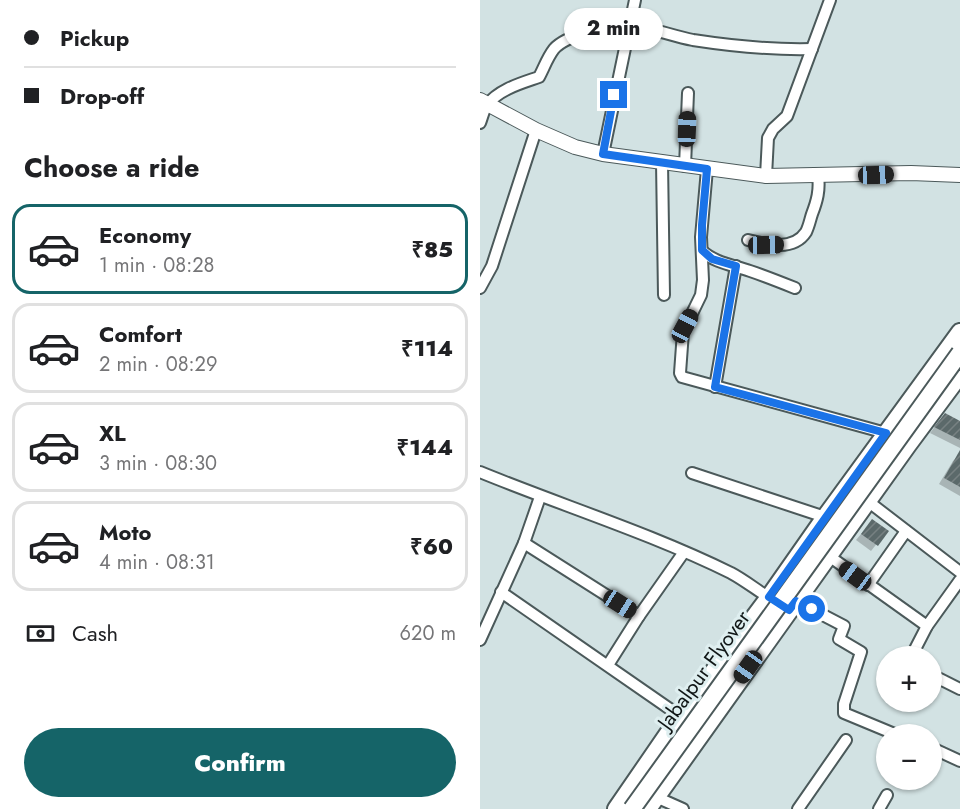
<!DOCTYPE html>
<html lang="en">
<head>
<meta charset="utf-8">
<style>
  body { margin:0; font-family:Jost,sans-serif; background:#f6f6f6; color:#202124; height:100vh; display:flex; flex-direction:column; font-size:22px; white-space:nowrap }
  * { box-sizing:border-box; margin:0 }
  p { font-size:20px; color:#757577 }
  .icon { flex:none; width:33px; height:33px; fill:none; stroke:currentColor; stroke-width:2; stroke-linecap:round; stroke-linejoin:round }
  .map { position:relative; flex:1; overflow:hidden }
  .drawer { display:flex; flex-direction:column; background:#fff; width:480px }
  .drawer>* { flex:none }
  .banner { display:grid; align-content:center; height:132px; padding:0 24px; background:#fff }
  .controls { position:absolute; left:396px; top:646px; display:grid; gap:12px }
  .controls a { display:grid; place-items:center; width:66px; height:66px; border-radius:50%; background:#fff; box-shadow:0 2px 4px #0004; font-size:30px }
  .end { position:absolute; width:27px; height:27px; margin:-14px; border:8px solid #1a73e8; background:#fff; box-shadow:0 0 0 3px #fff }
  .from { border-radius:50% }
  .bubble { position:absolute; height:42px; border-radius:21px; background:#fff; box-shadow:0 2px 4px #0004; font-size:20px; font-weight:800; line-height:42px; text-align:center }
  .car { position:absolute; width:18px; height:36px; margin:-18px -9px; border-radius:8px; box-shadow:0 0 4px 2px #0007; background:linear-gradient(#222 24%,#8ab4d8 0 40%,#222 0 76%,#8ab4d8 0 86%,#222 0) }
  .banner b { display:flex; align-items:center; gap:21px; height:57px; font-size:22px }
  .banner b+b { border-top:2px solid #e0e0e0 }
  .banner i { width:15px; height:15px; background:#202124 }
  ul { padding:0; list-style:none }
  li { display:flex; align-items:center; gap:18px; height:90px; margin:0 12px 9px; padding:0 12px; border:3px solid #e0e0e0; border-radius:18px }
  li div { flex:1 }
  li b { display:block; font-size:22px }
  li em { font-style:normal; font-weight:800 }
  li.current { border-color:#156468 }
  li>.icon { width:54px; height:54px; stroke-width:1.5 }
  h2 { padding:0 24px; font-size:27px; line-height:72px }
  .pay { display:flex; align-items:center; gap:15px; height:66px; padding:0 24px; font-size:22px }
  .pay p { margin-inline-start:auto }
  .primary-button { display:flex; gap:12px; margin-top:auto; padding:12px 24px }
  .primary-button a { flex:1; height:69px; border-radius:36px; background:#156468; color:#fff; font-size:24px; font-weight:800; line-height:69px; text-align:center }
  main { display:flex; flex:1; min-height:0 }
  .map>svg:first-child { display:block }
  .shadow { fill:#0003 }
  .building { fill:url(#building-hatch) }
  .lines { fill:none; stroke-linecap:round; stroke-linejoin:round }
  .minor-casing { stroke:#4b595a; stroke-width:14 }
  .tertiary-casing { stroke:#4b595a; stroke-width:16 }
  .primary-casing { stroke:#4b595a; stroke-width:20 }
  .minor { stroke:#fff; stroke-width:10 }
  .tertiary { stroke:#fff; stroke-width:14 }
  .primary { stroke:#fff; stroke-width:16 }
  .primary-bridge-casing { stroke:#4b595a; stroke-width:20; stroke-linecap:butt }
  .primary-bridge { stroke:#fff; stroke-width:16 }
  .route { stroke:#1a73e8; stroke-width:8 }
  .labels { text-anchor:middle; dominant-baseline:central; stroke-width:6; stroke-linejoin:round; paint-order:stroke }
  .street-label { font-size:21px; fill:#101616; stroke:#dfeff0 }
</style>
</head>
<body>
<main>
<section class="drawer">
<div class="banner">
<b><i class="from"></i>Pickup</b>
<b><i></i>Drop-off</b>
</div>
<h2>Choose a ride</h2>
<ul>
<li class="current"><svg class="icon" aria-label="car" viewBox="0 0 24 24"><path d="M5 17H2v-5l4-1 3-4h7l3 4 3 1v5h-3M9 17h6M6 11h13"/><circle cx="7" cy="17" r="2"/><circle cx="17" cy="17" r="2"/></svg><div><b>Economy</b><p>1 min · 08:28</p></div><em>₹85</em></li>
<li><svg class="icon" aria-label="car" viewBox="0 0 24 24"><path d="M5 17H2v-5l4-1 3-4h7l3 4 3 1v5h-3M9 17h6M6 11h13"/><circle cx="7" cy="17" r="2"/><circle cx="17" cy="17" r="2"/></svg><div><b>Comfort</b><p>2 min · 08:29</p></div><em>₹114</em></li>
<li><svg class="icon" aria-label="car" viewBox="0 0 24 24"><path d="M5 17H2v-5l4-1 3-4h7l3 4 3 1v5h-3M9 17h6M6 11h13"/><circle cx="7" cy="17" r="2"/><circle cx="17" cy="17" r="2"/></svg><div><b>XL</b><p>3 min · 08:30</p></div><em>₹144</em></li>
<li><svg class="icon" aria-label="car" viewBox="0 0 24 24"><path d="M5 17H2v-5l4-1 3-4h7l3 4 3 1v5h-3M9 17h6M6 11h13"/><circle cx="7" cy="17" r="2"/><circle cx="17" cy="17" r="2"/></svg><div><b>Moto</b><p>4 min · 08:31</p></div><em>₹60</em></li>
</ul>
<div class="pay"><svg class="icon" aria-label="cash" viewBox="0 0 24 24"><path d="M3 7h18v10H3z"/><circle cx="12" cy="12" r="2"/></svg>Cash<p>620 m</p></div>
<div class="primary-button"><a>Confirm</a></div>
</section>
<div class="map">
<svg width="480" height="809" viewBox="0 0 480 809">
  <defs>
    <pattern id="building-hatch" width="6" height="6" patternUnits="userSpaceOnUse" patternTransform="scale(1.5)"><rect width="6" height="6" fill="#5b696a"/><path d="M-1 1l2-2M0 6l6-6M5 7l2-2" fill="none" stroke="#778182"/></pattern>
  </defs>
  <rect width="100%" height="100%" fill="#d2e2e3"/>
  <g class="shadow">
    <path d="M460,420L480,422V448L450,433Z"/>
    <path d="M478,456L480,457V496L459,484L473,461Z"/>
    <path d="M392,521L407,531L391,551L376,540Z"/>
  </g>
  <g class="building">
    <path d="M465,413L480,421V440L454,427Z"/>
    <path d="M480,450V487L464,478Z"/>
    <path d="M392,519L409,531L398,546L381,534Z"/>
  </g>
  <g class="lines">
    <defs>
      <g id="minor">
        <path d="M0,123C2,118 4,109 7,105C19,89 42,83 59,77C64,68 67,58 74,49C86,35 133,23 151,25C172,28 193,36 213,40C252,46 293,50 332,49"/>
        <path d="M123,154L155,0"/>
        <path d="M182,162L184,295"/>
        <path d="M205,166L208,93"/>
        <path d="M227,169L221,237L223,280L221,295L203,332L200,373L202,377L406,433"/>
        <path d="M286,176L288,138L293,129L307,116L350,0"/>
        <path d="M268,240C287,245 314,251 326,232C329,226 330,220 332,214C337,201 340,190 338,176"/>
        <path d="M222,251C235,263 253,265 270,271C285,276 300,282 315,288"/>
        <path d="M0,288L12,266L56,130"/>
        <path d="M235,387L256,266"/>
        <path d="M0,472C83,506 170,533 251,573C266,581 279,592 293,600"/>
        <path d="M212,473L345,517"/>
        <path d="M385,499L480,572"/>
        <path d="M44,543L159,616"/>
        <path d="M349,556L447,626"/>
        <path d="M388,585L426,531"/>
        <path d="M21,592L200,716"/>
        <path d="M316,601L364,626L359,639L381,652L364,704V713L417,735"/>
        <path d="M0,640L44,543L60,497"/>
        <path d="M431,657L447,626L480,580"/>
        <path d="M128,665L159,616L204,552"/>
        <path d="M452,675L480,689"/>
        <path d="M452,748L480,761"/>
        <path d="M176,797L203,809"/>
        <path d="M318,809L366,740"/>
        <path d="M399,809L407,795"/>
      </g>
      <path id="tertiary" d="M0,100L56,130L95,147L123,154L286,176L431,173L480,175"/>
      <g id="primary">
        <path d="M136,809L200,716L289,597L345,517L480,332"/>
        <path d="M168,809L428,445L480,375"/>
      </g>
    </defs>
    <use href="#minor" class="minor-casing"/>
    <use href="#tertiary" class="tertiary-casing"/>
    <use href="#primary" class="primary-casing"/>
    <use href="#minor" class="minor"/>
    <use href="#tertiary" class="tertiary"/>
    <use href="#primary" class="primary"/>
    <defs>
      <path id="primary-bridge" d="M152,809L480,353"/>
    </defs>
    <use href="#primary-bridge" class="primary-bridge-casing"/>
    <use href="#primary-bridge" class="primary-bridge"/>
  </g>
  <g class="lines">
    <path class="route" d="M134,95L123,154L227,169L222,225V250L232,259L256,266L235,387L406,433L289,597L309,610L316,601L332,609"/>
  </g>
  <g class="labels">
    <g class="street-label">
      <text transform="translate(224 670) rotate(-54)">Jabalpur Flyover</text>
    </g>
  </g>
</svg>
<div class="controls">
<a>+</a>
<a>−</a>
</div>
<i class="end from" style="left:332px;top:609px"></i>
<i class="end" style="left:134px;top:95px"></i>
<div class="bubble" style="left:84px;top:8px;width:99px">2 min</div>
<i class="car" style="left:207px;top:129px;rotate:2deg"></i>
<i class="car" style="left:396px;top:175px;rotate:88deg"></i>
<i class="car" style="left:286px;top:245px;rotate:89deg"></i>
<i class="car" style="left:205px;top:326px;rotate:28deg"></i>
<i class="car" style="left:375px;top:576px;rotate:306deg"></i>
<i class="car" style="left:140px;top:604px;rotate:122deg"></i>
<i class="car" style="left:268px;top:667px;rotate:215deg"></i>
</div>
</main>
</body>
</html>
